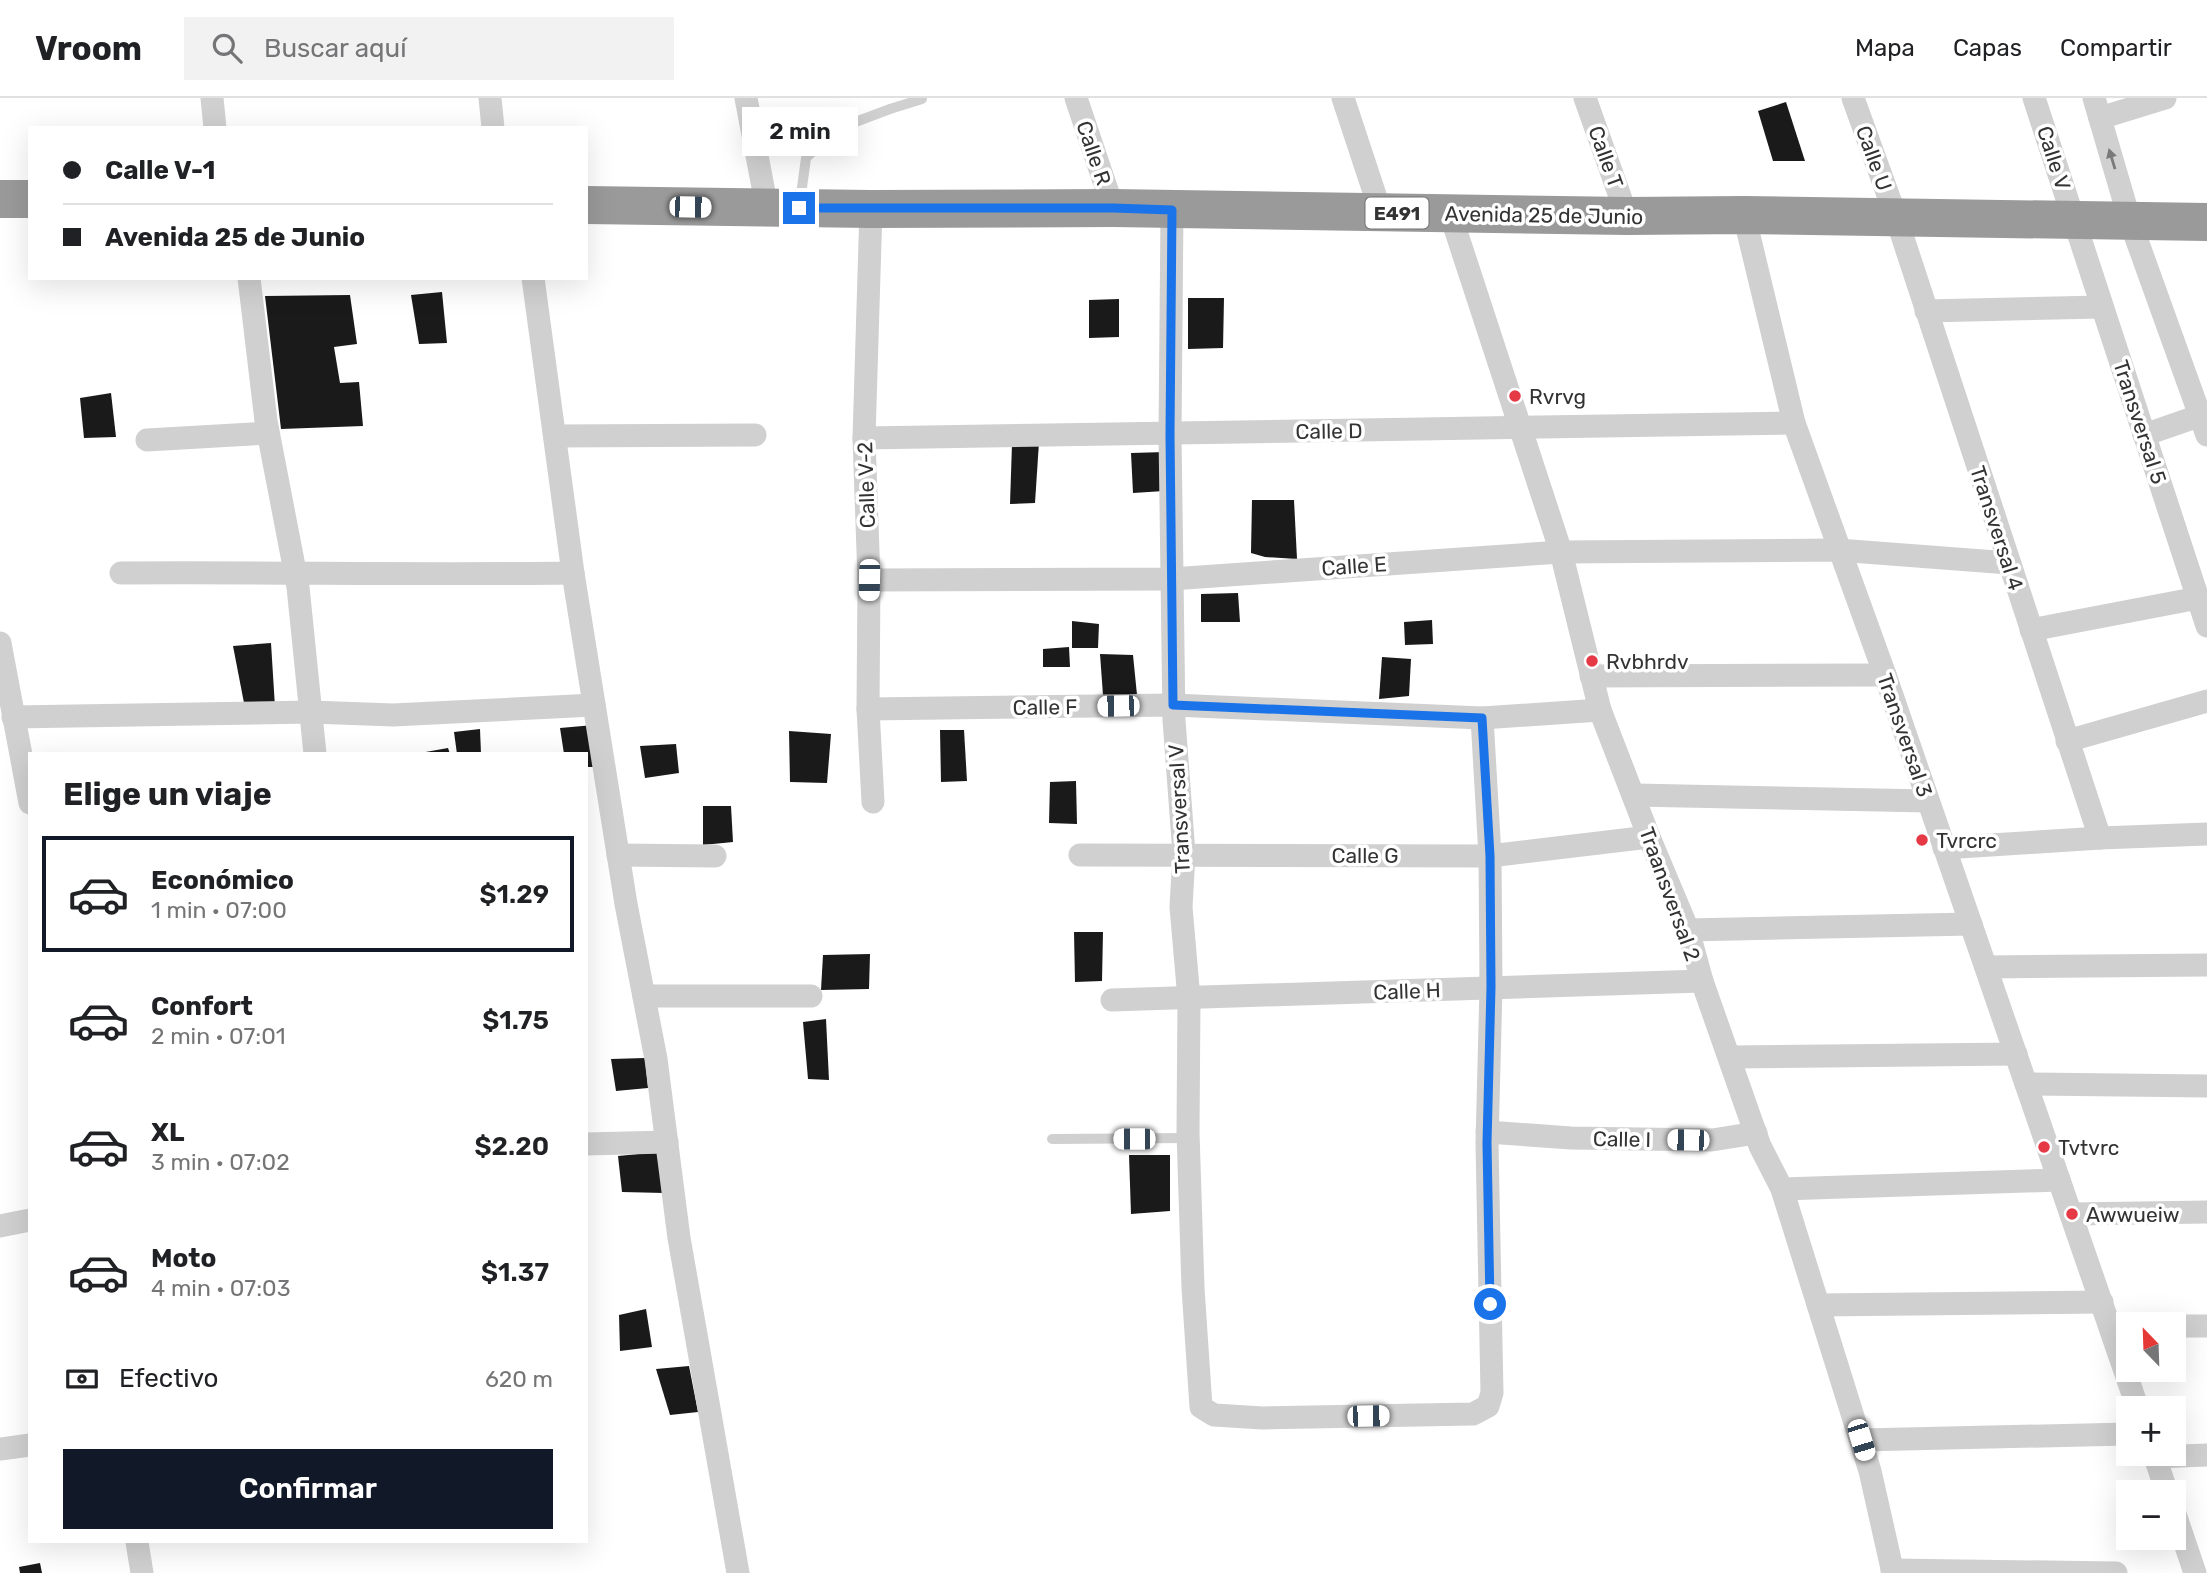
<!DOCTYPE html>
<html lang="es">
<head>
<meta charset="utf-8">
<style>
  body { margin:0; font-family:Rubik,sans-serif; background:#f2f2f2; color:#202124; height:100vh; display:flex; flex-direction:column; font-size:26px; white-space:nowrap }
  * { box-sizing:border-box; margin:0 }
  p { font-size:23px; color:#757577 }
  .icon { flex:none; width:38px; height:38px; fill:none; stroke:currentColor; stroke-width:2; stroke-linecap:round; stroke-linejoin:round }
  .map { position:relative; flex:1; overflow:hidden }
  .panel { position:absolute; left:28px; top:654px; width:560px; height:791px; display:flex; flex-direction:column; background:#fff; border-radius:0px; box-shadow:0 7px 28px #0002 }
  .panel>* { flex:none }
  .guide { position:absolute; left:28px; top:28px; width:560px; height:154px; border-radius:0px; box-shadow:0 7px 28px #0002; display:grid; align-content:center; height:154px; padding:0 35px; background:#fff }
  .needle { width:46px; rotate:337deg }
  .tools { position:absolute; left:2116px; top:1214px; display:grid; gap:14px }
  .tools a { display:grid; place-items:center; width:70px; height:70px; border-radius:0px; background:#fff; box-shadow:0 7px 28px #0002; font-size:35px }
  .end { position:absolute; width:32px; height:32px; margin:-16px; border:9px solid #1a73e8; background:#fff; box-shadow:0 0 0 4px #fff }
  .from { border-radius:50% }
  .bubble { position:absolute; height:49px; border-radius:0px; background:#fff; box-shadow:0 7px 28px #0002; font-size:23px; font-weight:600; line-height:49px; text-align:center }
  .car { position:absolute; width:21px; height:42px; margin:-21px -10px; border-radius:9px; box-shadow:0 0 5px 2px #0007; background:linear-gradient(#fff 24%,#345 0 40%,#fff 0 76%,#345 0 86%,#fff 0) }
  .guide b { display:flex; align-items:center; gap:24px; height:66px; font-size:26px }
  .guide b+b { border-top:2px solid #e0e0e0 }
  .guide i { width:18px; height:18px; background:#202124 }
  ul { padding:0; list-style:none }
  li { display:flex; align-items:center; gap:21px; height:116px; margin:0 14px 10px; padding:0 21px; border:4px solid transparent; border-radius:0px }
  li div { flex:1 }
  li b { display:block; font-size:26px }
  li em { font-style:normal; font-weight:600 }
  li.current { border-color:#111827 }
  li>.icon { width:63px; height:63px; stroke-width:1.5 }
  h2 { padding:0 35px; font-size:32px; line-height:84px }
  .pay { display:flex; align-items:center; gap:18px; height:77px; padding:0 35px; font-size:26px }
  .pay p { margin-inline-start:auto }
  .button { display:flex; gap:14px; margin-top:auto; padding:14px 35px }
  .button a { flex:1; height:80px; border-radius:0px; background:#111827; color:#fff; font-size:28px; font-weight:600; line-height:80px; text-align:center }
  header { display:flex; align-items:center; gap:42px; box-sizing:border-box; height:98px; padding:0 35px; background:#fff; border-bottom:2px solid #e0e0e0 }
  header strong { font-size:33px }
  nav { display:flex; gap:38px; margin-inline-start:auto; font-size:24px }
  .search { width:490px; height:63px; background:#f2f2f2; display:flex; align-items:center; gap:18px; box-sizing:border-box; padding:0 24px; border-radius:0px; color:#757577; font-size:26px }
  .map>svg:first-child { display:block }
  .building { fill:#1a1a1a }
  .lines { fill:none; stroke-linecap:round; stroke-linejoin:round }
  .lane { stroke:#d0d0d0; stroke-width:10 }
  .street { stroke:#d0d0d0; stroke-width:23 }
  .highway { stroke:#9a9a9a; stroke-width:38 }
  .oneway { fill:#7a7a7a }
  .route { stroke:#1a73e8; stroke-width:9 }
  .poi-dot { fill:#e63946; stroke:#fff; stroke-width:2.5 }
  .labels { text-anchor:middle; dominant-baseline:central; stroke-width:7; stroke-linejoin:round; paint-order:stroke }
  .shield { fill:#fff; stroke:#707070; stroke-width:2 }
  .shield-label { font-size:19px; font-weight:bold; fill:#333 }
  .street-label { font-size:21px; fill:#333; stroke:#fff }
  .poi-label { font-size:21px; fill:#333; stroke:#fff; text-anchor:start }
</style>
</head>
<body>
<header>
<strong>Vroom</strong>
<div class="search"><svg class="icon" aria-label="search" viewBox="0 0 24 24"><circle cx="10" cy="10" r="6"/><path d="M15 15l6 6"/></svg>Buscar aquí</div>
<nav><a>Mapa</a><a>Capas</a><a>Compartir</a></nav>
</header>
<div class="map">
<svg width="2207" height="1475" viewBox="0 0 2207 1475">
  <rect width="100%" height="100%" fill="#fff"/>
  <g class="building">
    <path d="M1786,4L1805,63H1773L1758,13Z"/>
    <path d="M442,194L447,245L419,246L411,197Z"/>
    <path d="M350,197L357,246L334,249L340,285L359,284L363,328L281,331L265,198Z"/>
    <path d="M1188,200H1224L1223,250L1188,251Z"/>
    <path d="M1119,201V239L1089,240V202Z"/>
    <path d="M111,295L116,339L84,340L80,300Z"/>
    <path d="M1039,344L1035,405L1010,406L1012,346Z"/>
    <path d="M1165,354L1164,393L1133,395L1131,355Z"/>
    <path d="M1252,402H1294L1297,461L1265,459L1251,455Z"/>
    <path d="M1238,495L1240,524H1201V496Z"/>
    <path d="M1432,522L1433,546L1405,547L1404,524Z"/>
    <path d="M1072,523L1099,526L1098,550H1072Z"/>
    <path d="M271,545L275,609L244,605L233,548Z"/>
    <path d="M1069,549L1070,569H1043V551Z"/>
    <path d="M1100,556L1133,557L1137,597H1103Z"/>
    <path d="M1382,559L1411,561L1409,598L1379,601Z"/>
    <path d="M594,627L593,669H586V656H564L560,630Z"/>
    <path d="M480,631L481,656H457L454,634Z"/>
    <path d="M940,632H964L967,683L941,684Z"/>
    <path d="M789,633L831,636L827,685L790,684Z"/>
    <path d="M676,646L679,675L645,680L640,648Z"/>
    <path d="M448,650L450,656H420V655Z"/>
    <path d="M1076,683L1077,726L1049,725L1050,684Z"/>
    <path d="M703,708H731L733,744L703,747Z"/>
    <path d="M1074,834H1103L1102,883L1075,884Z"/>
    <path d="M870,856L869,891L821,892L823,857Z"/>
    <path d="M826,921L829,982L808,981L803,924Z"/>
    <path d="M645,960L648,990L616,993L611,961Z"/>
    <path d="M659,1054L664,1095L622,1094L618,1058Z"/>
    <path d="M1129,1057H1170V1113L1131,1116Z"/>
    <path d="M646,1211L652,1249L620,1253L619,1217Z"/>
    <path d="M689,1268L698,1314L670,1317L656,1271Z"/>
    <path d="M40,1465L42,1475H20L19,1469Z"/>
  </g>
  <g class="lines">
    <g class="lane">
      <path d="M800,104L806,60L834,32L890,11L922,1"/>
      <path d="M1052,1041L1189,1040"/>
    </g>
    <g class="street">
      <path d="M212,0L215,30"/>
      <path d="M490,0L493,30"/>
      <path d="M746,0L767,110"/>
      <path d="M1076,0L1113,110"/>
      <path d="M1343,0L1381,115"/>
      <path d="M1585,0L1627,118"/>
      <path d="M1853,0L1896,119L2100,740"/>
      <path d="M2034,0L2207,528"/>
      <path d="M2094,0L2130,123L2207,337"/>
      <path d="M2100,20L2165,0"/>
      <path d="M871,111L864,340L869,482L868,611L873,704"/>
      <path d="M1172,112L1170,336L1174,622L1184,756L1181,809L1189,901L1188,1034L1193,1190L1201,1309L1214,1317L1263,1320L1473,1316L1488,1308L1492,1295L1487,1045L1491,889L1490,758L1482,620"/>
      <path d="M1450,115L1561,454L1600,612L1649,739L1688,832L1702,883L1760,1048L1782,1091L1870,1373L1893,1475"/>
      <path d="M1744,117L1794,325L1885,577L2138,1311"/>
      <path d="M249,180L266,323L298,489L315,656"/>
      <path d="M533,180L573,475L626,806L656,961L679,1140L738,1475"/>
      <path d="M1926,213L2102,209"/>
      <path d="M2144,337L2207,315"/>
      <path d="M555,338L755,337"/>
      <path d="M864,340L1794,325"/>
      <path d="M147,342L268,335"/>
      <path d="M121,475C272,474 422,477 573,475"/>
      <path d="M869,482L1171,481L1561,454L1838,452L2009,465"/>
      <path d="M2031,532L2198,500"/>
      <path d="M0,545L30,705"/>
      <path d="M1591,578L1885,577"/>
      <path d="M868,611L1173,607L1482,620L1600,612"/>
      <path d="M13,619L311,614L393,617L594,607"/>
      <path d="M2067,643L2207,603"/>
      <path d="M1634,697L1928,703"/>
      <path d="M1944,750L2100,740L2207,736"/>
      <path d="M618,757L715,758"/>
      <path d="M1080,757L1490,758L1649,739"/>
      <path d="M1688,832L1971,826"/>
      <path d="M1986,869L2207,867"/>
      <path d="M644,898H811"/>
      <path d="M1112,902L1702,883"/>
      <path d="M1730,959L2016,956"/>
      <path d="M2026,986L2207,988"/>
      <path d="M1487,1034L1571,1040L1712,1042L1756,1035"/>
      <path d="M586,1046L667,1044"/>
      <path d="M1782,1091L2059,1082"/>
      <path d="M2071,1116L2207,1114"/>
      <path d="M0,1128L30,1122"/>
      <path d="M1818,1207L2102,1204"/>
      <path d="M2174,1228H2207"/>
      <path d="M1861,1342L2128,1336"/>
      <path d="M0,1351L30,1347"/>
      <path d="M2154,1356L2167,1395"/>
      <path d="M2155,1359L2207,1357"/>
      <path d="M2174,1413L2195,1475"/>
      <path d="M137,1444L142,1475"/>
      <path d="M1892,1472L2116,1475"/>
    </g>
    <g class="highway">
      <path d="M0,101H30"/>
      <path d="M586,107L871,111L1113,110L1627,118L1744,117L2207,124"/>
    </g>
  </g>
  <defs><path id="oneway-solid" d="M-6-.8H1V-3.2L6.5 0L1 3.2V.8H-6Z" transform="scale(1.75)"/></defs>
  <use class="oneway" href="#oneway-solid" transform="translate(2112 61) rotate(-107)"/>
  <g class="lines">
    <path class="route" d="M799,110H1113L1172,112L1170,336L1173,607L1482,620L1490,758L1491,889L1487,1045L1490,1206"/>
  </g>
  <g class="poi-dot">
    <circle cx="1515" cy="298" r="7"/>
    <circle cx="1592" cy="563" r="7"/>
    <circle cx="1922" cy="742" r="7"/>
    <circle cx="2044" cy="1049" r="7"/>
    <circle cx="2072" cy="1116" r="7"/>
  </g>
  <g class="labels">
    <rect class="shield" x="1365.5" y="99.5" width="63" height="31" rx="5"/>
    <g class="shield-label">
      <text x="1397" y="115">E491</text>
    </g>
    <g class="street-label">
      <text transform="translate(1094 55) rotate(71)">Calle R</text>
      <text transform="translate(1606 59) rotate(70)">Calle T</text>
      <text transform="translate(1874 60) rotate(70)">Calle U</text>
      <text transform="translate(2054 60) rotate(72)">Calle V</text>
      <text transform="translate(1544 117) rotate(1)">Avenida 25 de Junio</text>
      <text transform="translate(2140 324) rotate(72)">Transversal 5</text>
      <text transform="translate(1329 333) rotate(-1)">Calle D</text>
      <text transform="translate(866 387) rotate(-92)">Calle V-2</text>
      <text transform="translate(1997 430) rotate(72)">Transversal 4</text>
      <text transform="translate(1354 468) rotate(-4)">Calle E</text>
      <text transform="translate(1045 609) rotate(-1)">Calle F</text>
      <text transform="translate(1905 637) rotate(71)">Transversal 3</text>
      <text transform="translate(1179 711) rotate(-93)">Transversal V</text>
      <text x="1365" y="757">Calle G</text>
      <text transform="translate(1670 796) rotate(70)">Traansversal 2</text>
      <text transform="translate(1407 893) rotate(-2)">Calle H</text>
      <text transform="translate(1622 1041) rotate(1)">Calle I</text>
    </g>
    <g class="poi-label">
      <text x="1529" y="298">Rvrvg</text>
      <text x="1606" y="563">Rvbhrdv</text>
      <text x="1936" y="742">Tvrcrc</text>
      <text x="2058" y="1049">Tvtvrc</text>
      <text x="2086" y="1116">Awwueiw</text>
    </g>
  </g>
</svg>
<div class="tools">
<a><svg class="needle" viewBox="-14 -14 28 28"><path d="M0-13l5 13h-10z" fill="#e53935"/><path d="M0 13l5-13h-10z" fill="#757577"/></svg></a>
<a>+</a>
<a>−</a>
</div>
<i class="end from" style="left:1490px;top:1206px"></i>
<i class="end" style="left:799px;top:110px"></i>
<div class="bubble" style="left:742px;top:9px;width:116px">2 min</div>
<i class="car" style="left:690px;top:109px;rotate:91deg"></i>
<i class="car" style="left:869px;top:482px;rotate:181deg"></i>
<i class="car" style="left:1118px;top:608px;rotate:269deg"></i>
<i class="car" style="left:1134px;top:1041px;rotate:270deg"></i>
<i class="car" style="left:1688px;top:1042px;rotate:271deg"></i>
<i class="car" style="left:1368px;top:1318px;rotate:89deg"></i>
<i class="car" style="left:1861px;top:1342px;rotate:163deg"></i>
<div class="guide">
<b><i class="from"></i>Calle V-1</b>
<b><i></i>Avenida 25 de Junio</b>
</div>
<section class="panel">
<h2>Elige un viaje</h2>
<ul>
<li class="current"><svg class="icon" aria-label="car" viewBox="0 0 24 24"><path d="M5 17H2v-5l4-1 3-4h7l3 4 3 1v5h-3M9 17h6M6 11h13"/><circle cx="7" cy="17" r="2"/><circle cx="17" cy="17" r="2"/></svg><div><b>Económico</b><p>1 min · 07:00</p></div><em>$1.29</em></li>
<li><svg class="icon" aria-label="car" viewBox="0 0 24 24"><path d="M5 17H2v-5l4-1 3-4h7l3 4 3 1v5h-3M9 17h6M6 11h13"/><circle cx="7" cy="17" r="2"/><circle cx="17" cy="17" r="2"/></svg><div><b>Confort</b><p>2 min · 07:01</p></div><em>$1.75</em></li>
<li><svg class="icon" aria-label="car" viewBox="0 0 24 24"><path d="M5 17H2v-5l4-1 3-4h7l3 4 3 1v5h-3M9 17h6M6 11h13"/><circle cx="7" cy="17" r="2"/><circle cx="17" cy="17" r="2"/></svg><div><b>XL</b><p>3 min · 07:02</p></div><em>$2.20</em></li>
<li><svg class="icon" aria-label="car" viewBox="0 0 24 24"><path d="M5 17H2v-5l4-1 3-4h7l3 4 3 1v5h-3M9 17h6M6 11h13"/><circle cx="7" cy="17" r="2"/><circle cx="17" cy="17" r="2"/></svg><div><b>Moto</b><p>4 min · 07:03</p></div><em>$1.37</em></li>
</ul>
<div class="pay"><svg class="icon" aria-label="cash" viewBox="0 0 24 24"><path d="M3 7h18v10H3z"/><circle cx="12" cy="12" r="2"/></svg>Efectivo<p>620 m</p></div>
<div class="button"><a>Confirmar</a></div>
</section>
</div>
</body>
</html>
